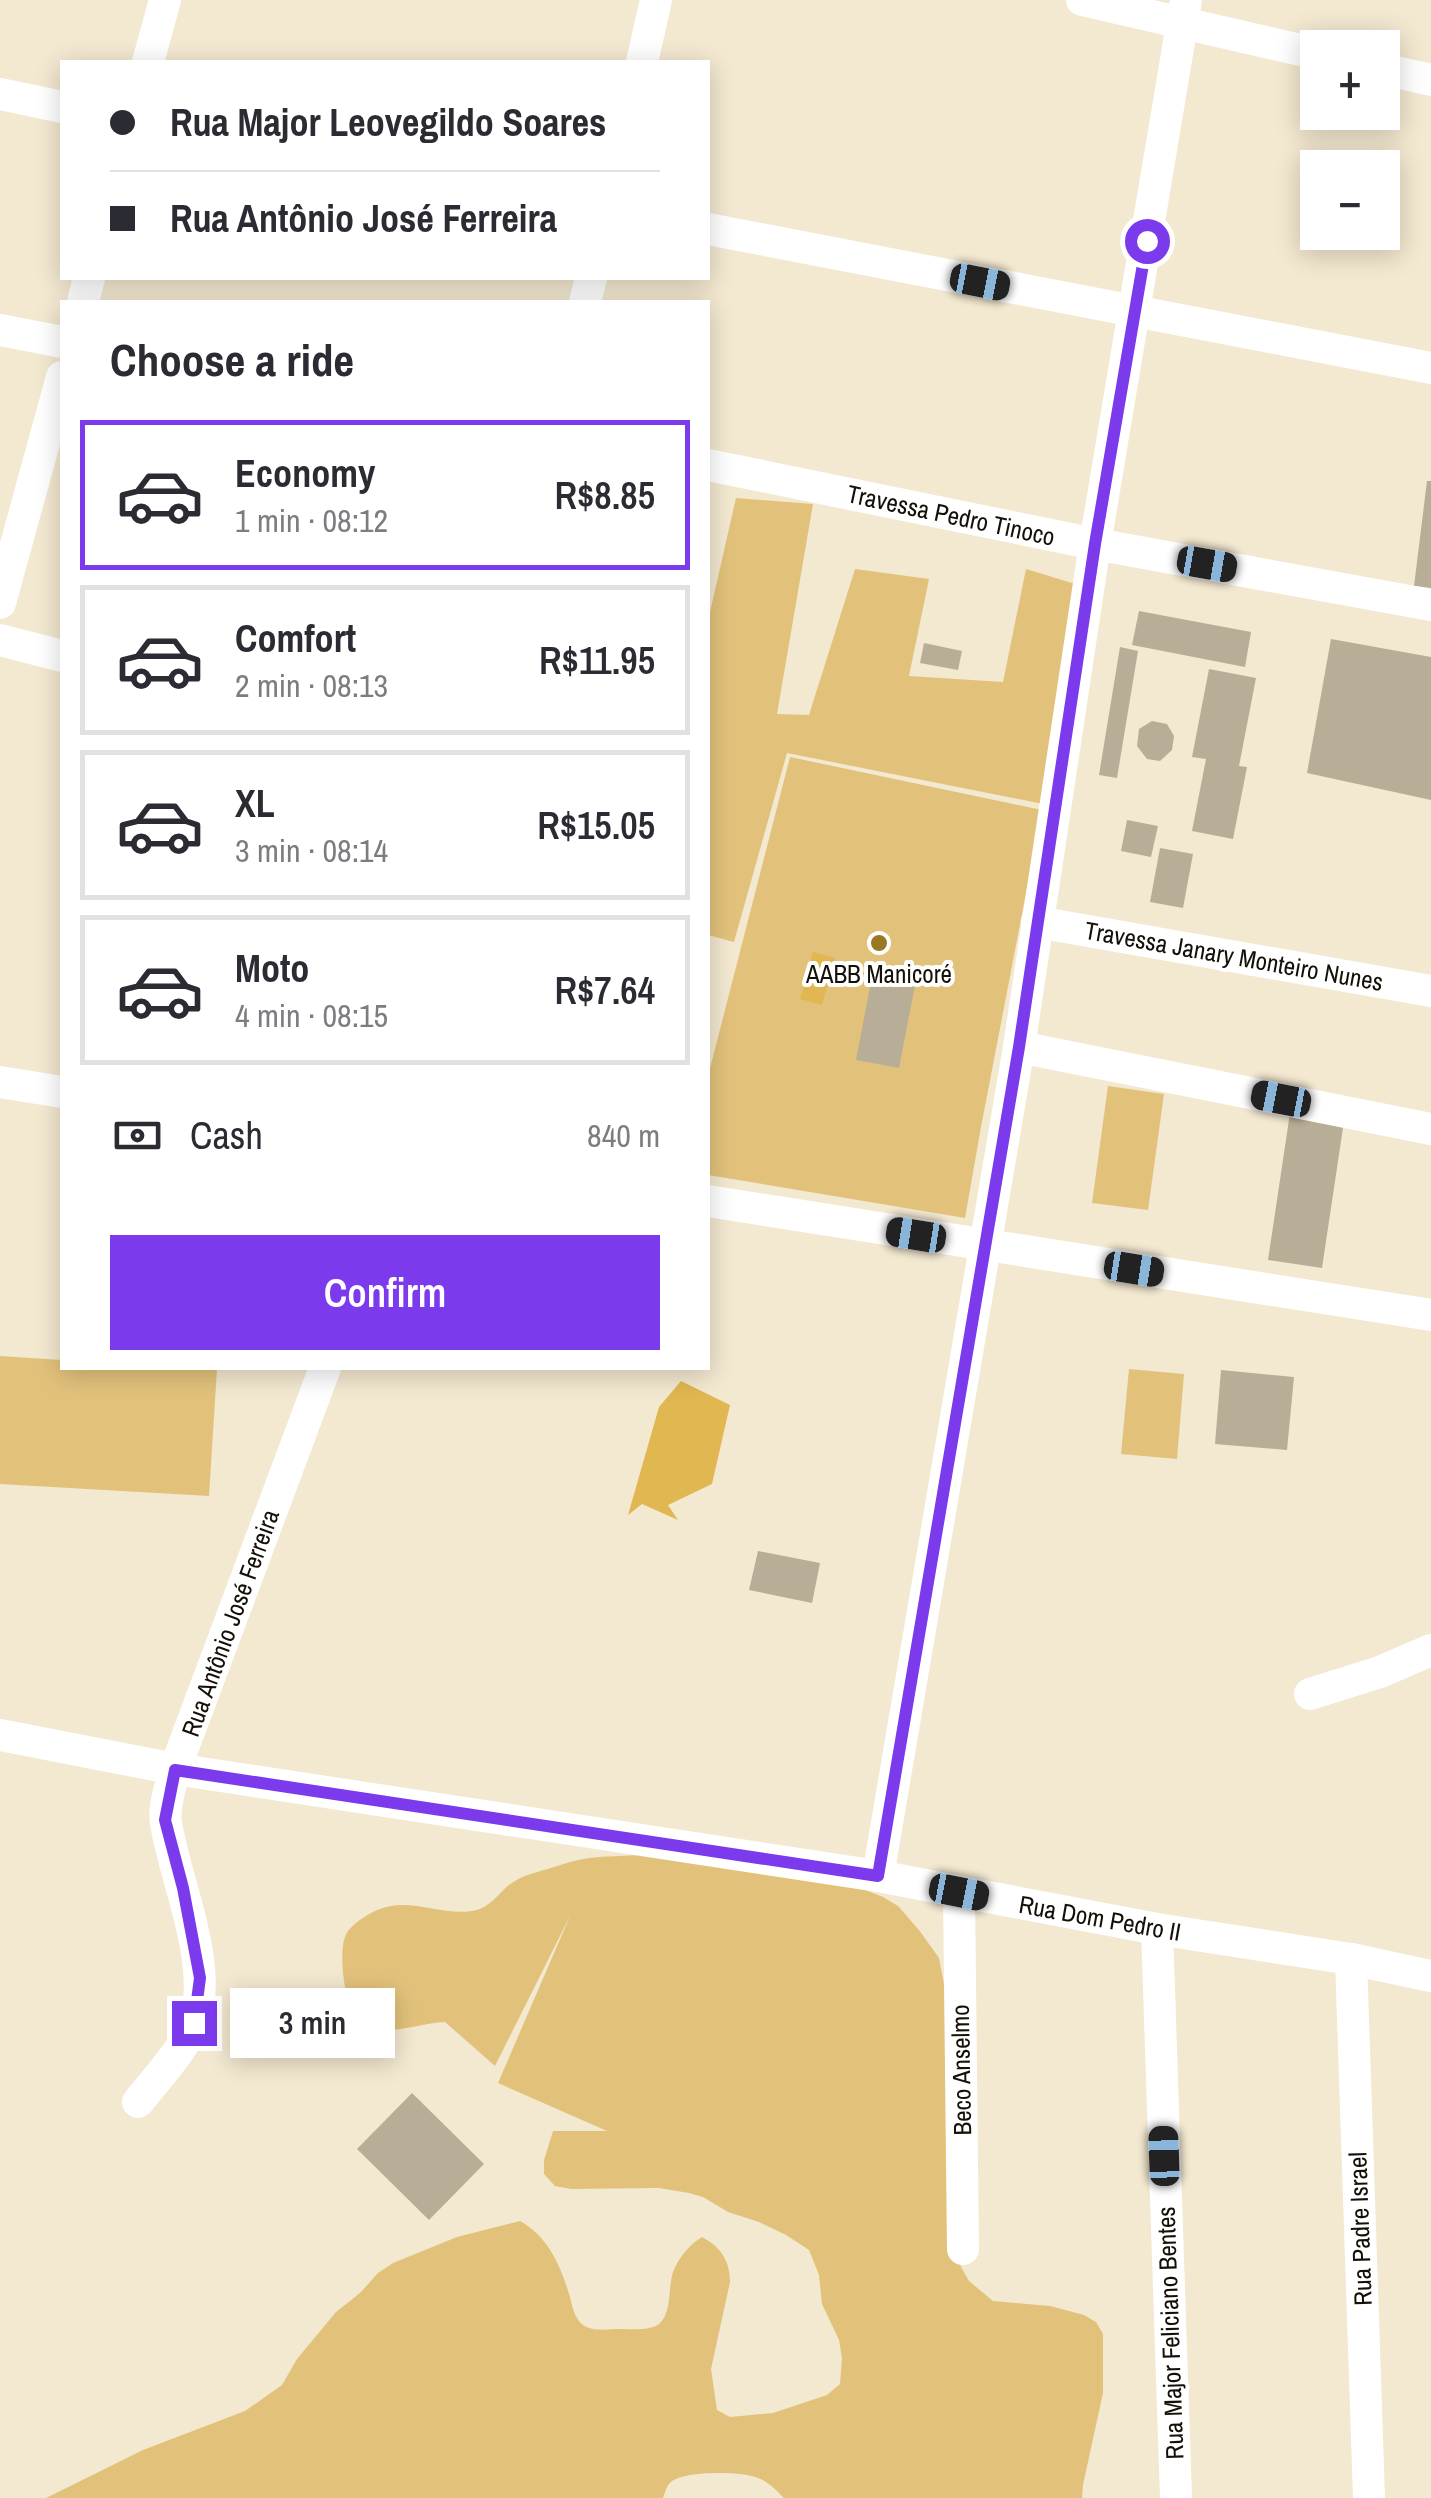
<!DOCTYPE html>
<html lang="en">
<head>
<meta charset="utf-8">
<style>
  body { margin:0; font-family:"Archivo Narrow",sans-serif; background:#f7f7f7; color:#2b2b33; height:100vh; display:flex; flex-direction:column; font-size:38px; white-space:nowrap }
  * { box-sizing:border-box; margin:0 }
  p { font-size:32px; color:#7c7c81 }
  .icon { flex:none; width:55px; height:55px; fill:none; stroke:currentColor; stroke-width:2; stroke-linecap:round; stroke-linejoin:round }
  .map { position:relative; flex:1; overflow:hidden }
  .panel { position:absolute; left:60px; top:300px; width:650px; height:1070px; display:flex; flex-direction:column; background:#fff; border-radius:0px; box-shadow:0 5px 25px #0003 }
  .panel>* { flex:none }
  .top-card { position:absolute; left:60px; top:60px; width:650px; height:220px; border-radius:0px; box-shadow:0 5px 25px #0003; display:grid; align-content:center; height:220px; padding:0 50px; background:#fff }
  .tools { position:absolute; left:1300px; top:30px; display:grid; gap:20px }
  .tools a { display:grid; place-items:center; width:100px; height:100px; border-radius:0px; background:#fff; box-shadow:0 5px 25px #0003; font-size:50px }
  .end { position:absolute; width:45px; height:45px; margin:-22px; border:12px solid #7c3aed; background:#fff; box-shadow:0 0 0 5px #fff }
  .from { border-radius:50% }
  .bubble { position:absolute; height:70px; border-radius:0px; background:#fff; box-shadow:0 5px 25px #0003; font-size:32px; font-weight:600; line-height:70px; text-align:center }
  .car { position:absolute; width:30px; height:60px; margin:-30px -15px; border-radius:12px; box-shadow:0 0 8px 2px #0007; background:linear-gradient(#222 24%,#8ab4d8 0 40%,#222 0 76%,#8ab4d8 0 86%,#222 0) }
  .top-card b { display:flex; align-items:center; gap:35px; height:95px; font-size:38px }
  .top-card b+b { border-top:2px solid #e1e1e2 }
  .top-card i { width:25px; height:25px; background:#2b2b33 }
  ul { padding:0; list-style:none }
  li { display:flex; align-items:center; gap:30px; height:150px; margin:0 20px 15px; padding:0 30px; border:5px solid #e1e1e2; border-radius:0px }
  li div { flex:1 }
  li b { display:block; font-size:38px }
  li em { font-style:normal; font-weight:600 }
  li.on { border-color:#7c3aed }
  li>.icon { width:90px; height:90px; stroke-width:1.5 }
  h2 { padding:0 50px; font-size:45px; line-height:120px }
  .pay { display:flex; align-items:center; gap:25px; height:110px; padding:0 50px; font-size:38px }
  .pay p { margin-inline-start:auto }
  .button { display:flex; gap:20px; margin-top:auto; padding:20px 50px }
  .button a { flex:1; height:115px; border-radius:0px; background:#7c3aed; color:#fff; font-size:40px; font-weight:600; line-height:115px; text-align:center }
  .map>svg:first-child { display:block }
  .green { fill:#e2c27b }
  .water { fill:#e1b751 }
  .building { fill:#b8ae97 }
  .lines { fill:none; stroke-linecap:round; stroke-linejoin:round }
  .minor { stroke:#fff; stroke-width:32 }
  .route { stroke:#7c3aed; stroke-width:12 }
  .poi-dot { fill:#997821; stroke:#fff; stroke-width:4 }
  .labels { text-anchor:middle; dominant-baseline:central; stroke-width:8; stroke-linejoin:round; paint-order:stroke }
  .street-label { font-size:25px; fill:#141008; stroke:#fff }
  .poi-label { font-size:25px; fill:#141008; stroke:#fff }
</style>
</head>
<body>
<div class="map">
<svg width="1431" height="2498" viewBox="0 0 1431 2498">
  <rect width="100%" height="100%" fill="#f3e8d0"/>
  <g class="green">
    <path d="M736,498L813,504L777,714L809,715L855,569L929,579L909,676L1003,682L1026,569L1082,586L1043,804L787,753L734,942L708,935V621Z"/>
    <path d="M790,757L1042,810L981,1127L965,1218L708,1175V1076Z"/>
    <path d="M1108,1086L1164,1094L1148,1210L1092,1203Z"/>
    <path d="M0,1356L62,1360V1368L217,1369L209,1496L0,1484Z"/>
    <path d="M1129,1369L1184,1374L1177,1459L1121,1454Z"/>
    <path d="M643,1855L835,1878L883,1897L898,1906L919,1930L939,1958L947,2000L952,2239L961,2267L969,2281L993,2301L1050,2306L1084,2315L1096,2322L1103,2334V2393L1083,2485L1082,2498H784C776,2490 769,2482 758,2478C743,2471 681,2470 670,2483C666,2487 665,2493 663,2498H46L143,2450L245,2411L282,2385L297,2359L336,2312L360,2293L378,2273L393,2263L457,2237L520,2221C549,2237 561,2267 570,2297C572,2306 575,2319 583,2325C592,2332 610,2329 621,2329C632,2329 650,2331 659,2324C672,2313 668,2287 673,2272C679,2257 689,2245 702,2237C721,2247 730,2261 730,2282L711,2369L717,2410L730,2417L773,2413L827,2395L840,2384L842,2358L839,2340L822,2304L819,2275L809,2250L786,2235L759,2222L728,2212L703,2197L689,2193L659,2188L571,2189L555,2186L544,2174V2160L553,2131H607L498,2083L570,1916L495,2066L445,2022C418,2023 388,2038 362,2024C345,2015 338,1955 345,1937C349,1925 369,1913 380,1909C410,1897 442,1916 472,1911C493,1908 499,1890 515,1881C524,1875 534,1873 544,1870C558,1866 574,1860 589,1858C606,1856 625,1856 643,1855Z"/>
  </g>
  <g class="water">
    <path d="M813,952L835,958L822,1005L800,999Z"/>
    <path d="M681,1381L730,1405L712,1484L668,1505L678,1520L642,1504L628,1515L659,1407Z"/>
  </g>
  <g class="building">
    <path d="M1427,481H1431V588L1414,586Z"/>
    <path d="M1139,611L1251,632L1245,667L1132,645Z"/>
    <path d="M1331,639L1431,657V800L1307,773Z"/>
    <path d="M924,643L962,651L958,670L920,663Z"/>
    <path d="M1120,647L1138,651L1117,778L1099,775Z"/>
    <path d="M1209,669L1256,678L1239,766L1247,767L1233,839L1192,831L1206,759L1192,757Z"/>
    <path d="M1152,721L1167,724L1174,736L1172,750L1160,761L1147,759L1137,746L1139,729Z"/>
    <path d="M1127,820L1158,826L1151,857L1121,851Z"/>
    <path d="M1160,848L1193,854L1183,908L1150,902Z"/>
    <path d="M874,966L917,975L899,1068L856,1060Z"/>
    <path d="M1290,1113L1344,1121L1322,1268L1268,1260Z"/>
    <path d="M1221,1370L1294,1377L1287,1450L1215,1444Z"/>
    <path d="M758,1551L820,1563L812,1603L749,1590Z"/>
    <path d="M412,2093L484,2164L429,2220L357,2149Z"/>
  </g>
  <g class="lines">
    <g class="minor">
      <path d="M1082,0L1318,54"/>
      <path d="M148,62L165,0"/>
      <path d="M642,62L656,0"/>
      <path d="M1382,69L1431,80"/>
      <path d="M0,94L62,107"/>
      <path d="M708,229L1431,368"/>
      <path d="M83,302L89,278"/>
      <path d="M585,302L591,278"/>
      <path d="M0,330L62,342"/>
      <path d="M708,465L1095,544L1431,605"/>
      <path d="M0,603L62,377"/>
      <path d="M0,640L62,656"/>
      <path d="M1037,922L1431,991"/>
      <path d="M1019,1047L1431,1129"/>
      <path d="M0,1082L62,1092"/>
      <path d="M708,1201L1431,1315"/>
      <path d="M1310,1694L1380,1672L1431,1650"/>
      <path d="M0,1735L175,1769L878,1876L1157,1929L1351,1959L1431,1976"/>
      <path d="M878,1876L1019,1047L1095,544L1186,0"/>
      <path d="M959,1892L963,2249"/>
      <path d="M1157,1929L1176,2498"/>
      <path d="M1351,1959L1369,2498"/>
      <path d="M138,2102C156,2079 186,2048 195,2020C213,1961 175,1881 166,1823C163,1806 171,1786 175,1769L325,1368"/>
    </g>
  </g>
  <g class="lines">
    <path class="route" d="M194,2023L200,1978L183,1888L165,1820L175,1770L878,1876L1019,1047L1095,544L1147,241"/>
  </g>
  <circle class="poi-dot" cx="879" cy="943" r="10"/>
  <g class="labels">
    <g class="street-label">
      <text transform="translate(951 515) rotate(12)">Travessa Pedro Tinoco</text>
      <text transform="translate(1234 956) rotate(10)">Travessa Janary Monteiro Nunes</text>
      <text transform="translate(230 1623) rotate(-70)">Rua Antônio José Ferreira</text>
      <text transform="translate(1100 1918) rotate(10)">Rua Dom Pedro II</text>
      <text transform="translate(961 2070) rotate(-91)">Beco Anselmo</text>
      <text transform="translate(1360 2229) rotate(-92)">Rua Padre Israel</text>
      <text transform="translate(1170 2333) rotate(-92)">Rua Major Feliciano Bentes</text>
    </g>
    <g class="poi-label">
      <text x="879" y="974">AABB Manicoré</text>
    </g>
  </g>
</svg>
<div class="tools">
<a>+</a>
<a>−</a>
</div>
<i class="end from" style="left:1147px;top:241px"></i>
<i class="end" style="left:194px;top:2023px"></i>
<div class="bubble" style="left:230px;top:1988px;width:165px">3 min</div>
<i class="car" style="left:980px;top:282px;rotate:101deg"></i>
<i class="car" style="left:1207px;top:564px;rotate:100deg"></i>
<i class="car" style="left:1281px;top:1099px;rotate:281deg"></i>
<i class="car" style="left:916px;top:1235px;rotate:279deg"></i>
<i class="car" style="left:1134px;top:1269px;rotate:99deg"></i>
<i class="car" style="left:959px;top:1892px;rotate:101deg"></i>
<i class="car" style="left:1164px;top:2156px;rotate:358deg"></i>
<div class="top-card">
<b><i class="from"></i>Rua Major Leovegildo Soares</b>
<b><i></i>Rua Antônio José Ferreira</b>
</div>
<section class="panel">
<h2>Choose a ride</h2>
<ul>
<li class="on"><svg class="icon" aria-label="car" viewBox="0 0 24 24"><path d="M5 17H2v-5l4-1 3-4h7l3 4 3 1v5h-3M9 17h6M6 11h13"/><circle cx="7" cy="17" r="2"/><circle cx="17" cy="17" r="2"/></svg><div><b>Economy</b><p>1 min · 08:12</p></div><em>R$8.85</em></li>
<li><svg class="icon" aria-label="car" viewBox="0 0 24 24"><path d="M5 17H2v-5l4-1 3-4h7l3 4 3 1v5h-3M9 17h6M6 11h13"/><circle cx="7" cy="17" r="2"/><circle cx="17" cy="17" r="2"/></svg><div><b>Comfort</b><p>2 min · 08:13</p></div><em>R$11.95</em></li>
<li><svg class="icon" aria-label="car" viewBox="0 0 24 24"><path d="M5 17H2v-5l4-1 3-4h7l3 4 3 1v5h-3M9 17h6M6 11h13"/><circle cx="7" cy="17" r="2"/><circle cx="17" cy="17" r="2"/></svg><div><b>XL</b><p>3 min · 08:14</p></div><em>R$15.05</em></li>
<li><svg class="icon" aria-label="car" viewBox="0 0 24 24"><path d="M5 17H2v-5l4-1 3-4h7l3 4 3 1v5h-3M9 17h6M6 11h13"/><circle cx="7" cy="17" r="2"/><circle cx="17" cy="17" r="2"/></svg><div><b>Moto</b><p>4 min · 08:15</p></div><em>R$7.64</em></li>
</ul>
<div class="pay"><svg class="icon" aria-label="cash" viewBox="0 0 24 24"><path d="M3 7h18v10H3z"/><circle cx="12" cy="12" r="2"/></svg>Cash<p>840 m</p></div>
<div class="button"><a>Confirm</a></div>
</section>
</div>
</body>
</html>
